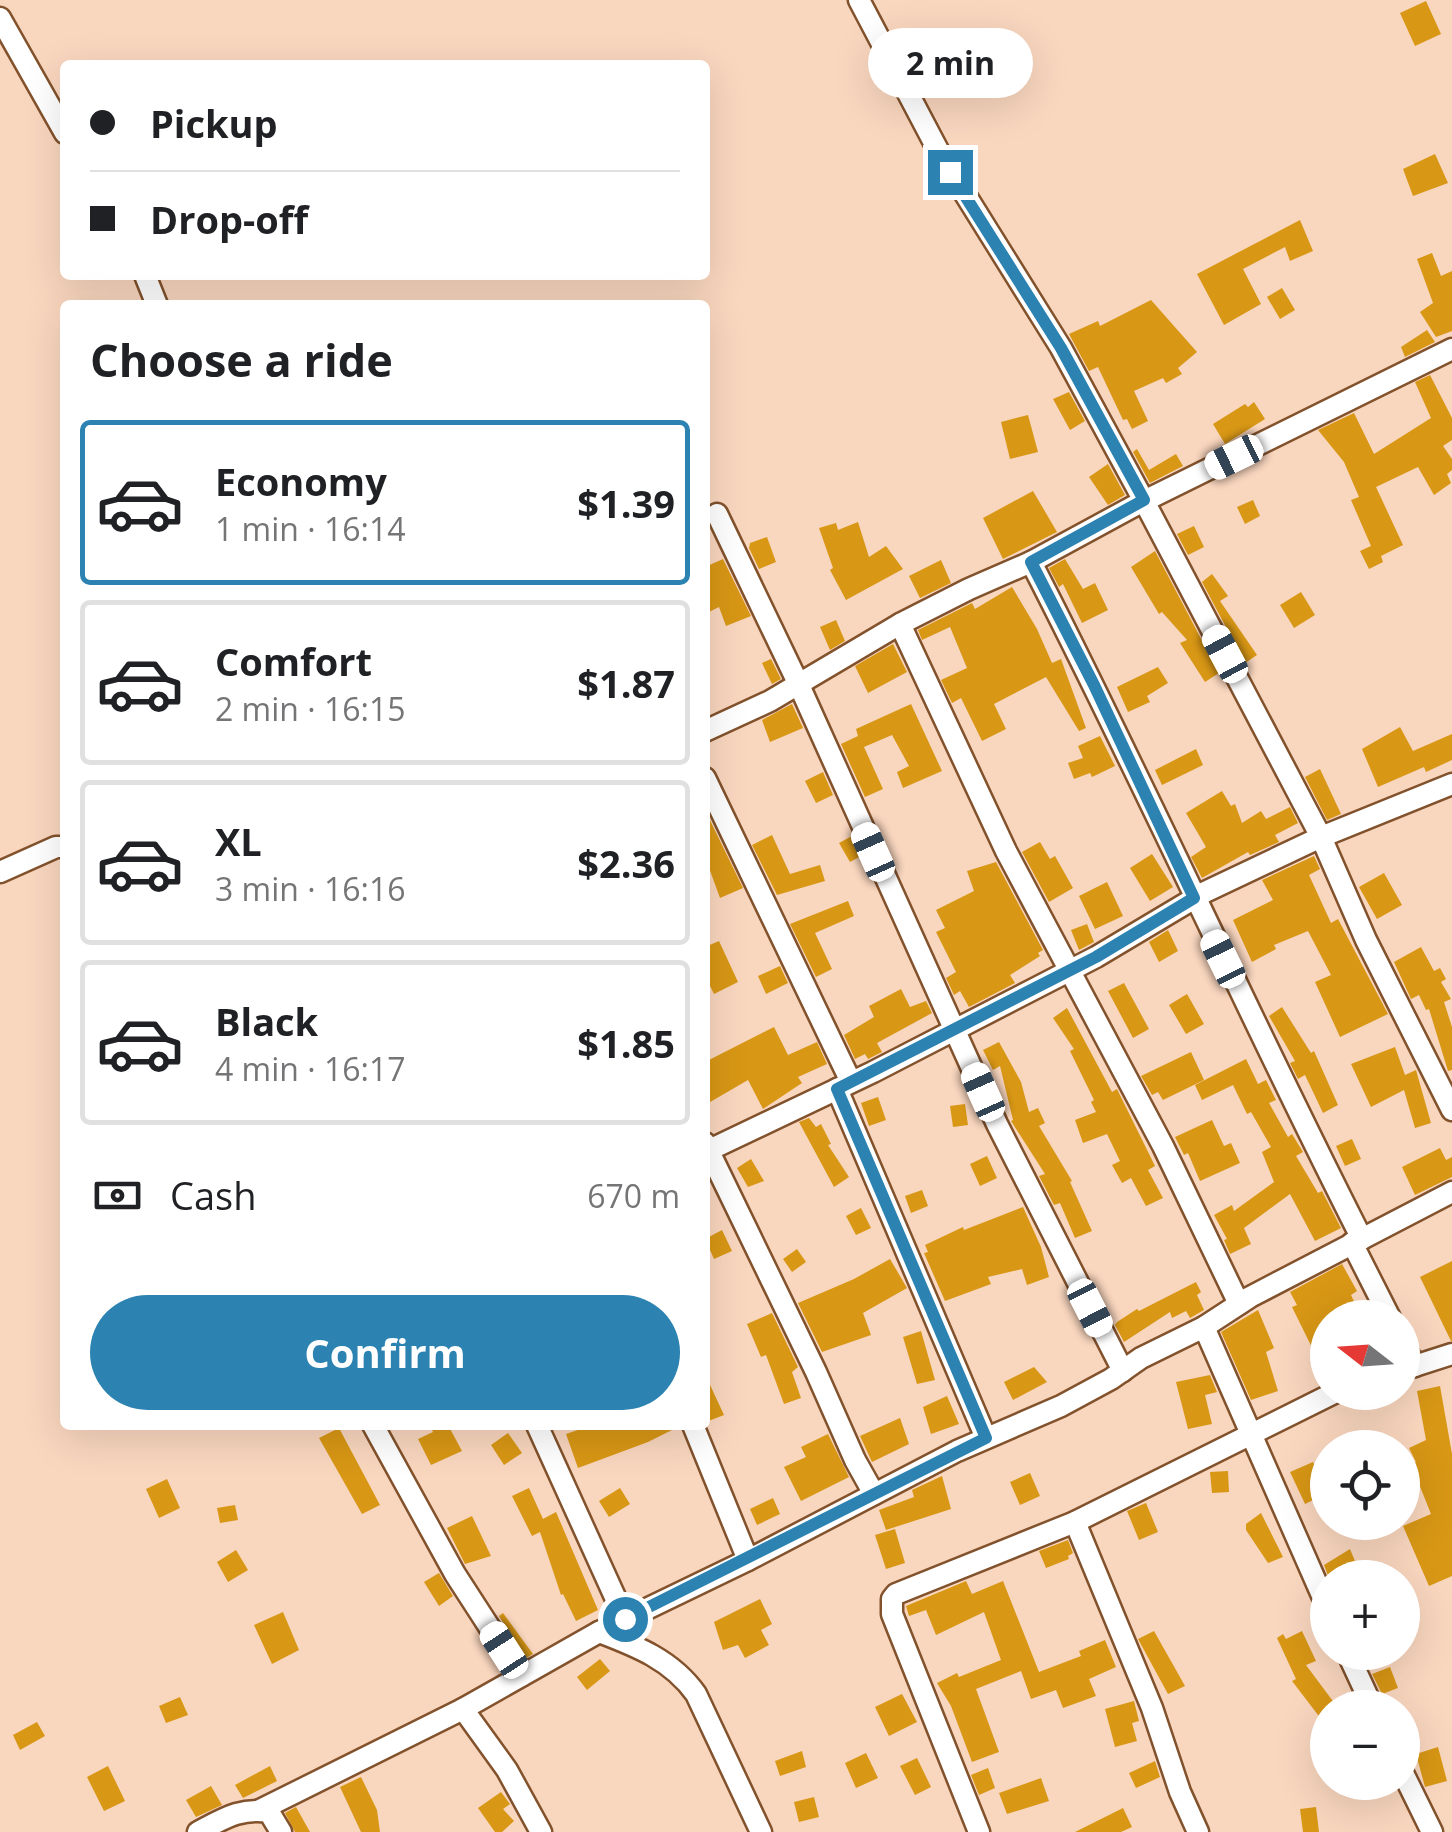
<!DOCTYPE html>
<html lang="en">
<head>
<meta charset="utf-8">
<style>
  body { margin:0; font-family:"Open Sans",sans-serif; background:#f6f6f6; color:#202124; height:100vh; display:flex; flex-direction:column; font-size:38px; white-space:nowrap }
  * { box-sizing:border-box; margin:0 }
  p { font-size:32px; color:#757577 }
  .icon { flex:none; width:55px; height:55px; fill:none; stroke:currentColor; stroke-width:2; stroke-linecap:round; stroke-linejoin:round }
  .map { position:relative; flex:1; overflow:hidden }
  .drawer { position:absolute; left:60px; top:300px; width:650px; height:1130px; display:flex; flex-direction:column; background:#fff; border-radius:10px; box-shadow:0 10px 40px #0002 }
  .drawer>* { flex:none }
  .guide { position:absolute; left:60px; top:60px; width:650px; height:220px; border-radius:10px; box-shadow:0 10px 40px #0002; display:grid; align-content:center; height:220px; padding:0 30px; background:#fff }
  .needle { width:65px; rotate:287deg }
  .controls { position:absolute; left:1310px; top:1300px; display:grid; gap:20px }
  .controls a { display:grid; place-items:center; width:110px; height:110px; border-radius:50%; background:#fff; box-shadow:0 10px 40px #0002; font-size:50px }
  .end { position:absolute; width:45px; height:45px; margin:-22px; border:12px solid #2c82b1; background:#fff; box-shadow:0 0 0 5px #fff }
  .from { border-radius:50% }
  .bubble { position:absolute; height:70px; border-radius:35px; background:#fff; box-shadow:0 10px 40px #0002; font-size:32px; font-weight:700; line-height:70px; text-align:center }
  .car { position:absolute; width:30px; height:60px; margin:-30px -15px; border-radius:12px; box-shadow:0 0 8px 2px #0007; background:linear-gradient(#fff 24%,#345 0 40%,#fff 0 76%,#345 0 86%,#fff 0) }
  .guide b { display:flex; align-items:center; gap:35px; height:95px; font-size:38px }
  .guide b+b { border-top:2px solid #e0e0e0 }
  .guide i { width:25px; height:25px; background:#202124 }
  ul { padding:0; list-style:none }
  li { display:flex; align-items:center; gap:30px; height:165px; margin:0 20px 15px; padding:0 10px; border:5px solid #e0e0e0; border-radius:10px }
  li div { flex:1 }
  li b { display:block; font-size:38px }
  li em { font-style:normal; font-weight:700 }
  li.current { border-color:#2c82b1 }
  li>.icon { width:90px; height:90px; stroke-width:1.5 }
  h2 { padding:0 30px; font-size:45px; line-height:120px }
  .pay { display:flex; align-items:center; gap:25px; height:110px; padding:0 30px; font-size:38px }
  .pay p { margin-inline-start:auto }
  .button { display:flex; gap:20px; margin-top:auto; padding:20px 30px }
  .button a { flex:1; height:115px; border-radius:60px; background:#2c82b1; color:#fff; font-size:40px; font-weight:700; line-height:115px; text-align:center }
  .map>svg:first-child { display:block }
  .building { fill:#d89715 }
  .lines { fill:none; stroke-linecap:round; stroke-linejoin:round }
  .minor-casing { stroke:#82522c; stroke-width:25 }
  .minor { stroke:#fff; stroke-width:20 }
  .route { stroke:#2c82b1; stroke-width:12 }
</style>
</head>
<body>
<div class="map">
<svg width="1452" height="1832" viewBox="0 0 1452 1832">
  <rect width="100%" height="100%" fill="#f9d6be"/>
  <g class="building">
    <path d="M1426,1L1441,34L1415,46L1400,13Z"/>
    <path d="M1435,154L1448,183L1413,196L1403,169Z"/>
    <path d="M1300,220L1313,251L1290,261L1285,247L1243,269L1261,304L1224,325L1197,274Z"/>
    <path d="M1432,253L1441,276L1452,271V331L1436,337L1420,312L1433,303L1417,259Z"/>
    <path d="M1282,288L1295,310L1280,319L1267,297Z"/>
    <path d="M1151,300L1197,352L1178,368L1182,374L1166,383L1163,378L1134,391L1148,421L1132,429L1127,419L1123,420L1098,367L1089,371L1069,334L1098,321L1100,326Z"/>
    <path d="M1427,330L1435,342L1405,357L1401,347Z"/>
    <path d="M1430,375L1452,418V440L1443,446L1452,459V470L1447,474L1451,483L1434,495L1418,467L1376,487L1403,545L1381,556L1383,562L1369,569L1360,551L1371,546L1351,500L1359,497L1344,462L1318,430L1354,413L1374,454L1431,418L1415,382Z"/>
    <path d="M1069,392L1085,421L1070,430L1053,399Z"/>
    <path d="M1254,402L1265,419L1225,444L1213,424L1245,404L1248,407Z"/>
    <path d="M1028,415L1038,452L1010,459L1001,422Z"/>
    <path d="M1137,449L1149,470L1176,454L1183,466L1150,483L1133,452Z"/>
    <path d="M1108,464L1125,495L1108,505L1089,477Z"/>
    <path d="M1033,491L1057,532L1003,559L983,518Z"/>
    <path d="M1253,500L1260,516L1245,524L1237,507Z"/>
    <path d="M858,522L869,557L886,546L903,569L846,600L830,570L833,568L819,528L836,523L838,530Z"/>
    <path d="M1194,526L1204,547L1188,555L1177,534Z"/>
    <path d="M767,537L776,562L759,569L749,548L750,543Z"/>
    <path d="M1155,551L1219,673L1205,682L1180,643L1187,640L1162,612L1159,614L1131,567Z"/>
    <path d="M723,559L751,616L726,626L719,607L705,614V567Z"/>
    <path d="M1065,559L1083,589L1095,583L1108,610L1082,623L1063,584L1059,587L1049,568Z"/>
    <path d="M941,560L951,583L920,598L909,576Z"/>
    <path d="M1212,574L1228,596L1220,601L1257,655L1245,663L1202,582Z"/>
    <path d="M1012,587L1037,629L1052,663L1061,659L1086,728L1079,731L1046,677L994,704L1006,729L982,741L961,698L952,703L941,680L967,668L950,627L922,640L918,630L972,603L975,609Z"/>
    <path d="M1301,592L1315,615L1294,628L1280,605Z"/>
    <path d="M836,620L845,641L830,650L820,627Z"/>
    <path d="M893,644L907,672L868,693L855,666Z"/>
    <path d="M771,659L781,679L772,684L762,663Z"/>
    <path d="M1158,667L1168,683L1147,696L1150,702L1128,712L1117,687Z"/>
    <path d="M792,704L803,728L770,742L762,720Z"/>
    <path d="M911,704L942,771L903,788L897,772L909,766L892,735L864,747L883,789L865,797L841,744L858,736L856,729Z"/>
    <path d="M1400,727L1413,751L1452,734V760L1426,772L1424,767L1378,787L1362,749Z"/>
    <path d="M1100,736L1115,766L1092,777L1090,773L1074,779L1068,763L1083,758L1078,746Z"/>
    <path d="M1196,749L1203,765L1162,785L1155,770Z"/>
    <path d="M1320,769L1341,814L1327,820L1305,777Z"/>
    <path d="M823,772L833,795L816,803L805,781Z"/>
    <path d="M1222,791L1231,806L1235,804L1242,823L1261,811L1266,819L1290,807L1298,823L1275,835L1279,842L1250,855L1248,852L1202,878L1191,857L1206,847L1186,813Z"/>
    <path d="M705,810L743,888L720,898L705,857Z"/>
    <path d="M772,835L790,874L820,865L825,881L777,895L752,845Z"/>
    <path d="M852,836L861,856L850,862L839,843Z"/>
    <path d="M1040,842L1050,859L1055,856L1073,888L1049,902L1022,852Z"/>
    <path d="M1152,854L1173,887L1150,901L1130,868Z"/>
    <path d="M1314,856L1320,869L1309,875L1331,923L1338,919L1388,1014L1340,1037L1315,982L1331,975L1308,931L1274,945L1276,949L1252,962L1233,920L1273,900L1262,880Z"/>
    <path d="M996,862L1043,950L1038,953L1040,956L1010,975L1015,983L969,1007L960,991L954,995L946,978L956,972L936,932L945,928L936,910L974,891L967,871Z"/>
    <path d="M1384,873L1402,905L1377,919L1359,887Z"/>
    <path d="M1107,882L1123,916L1095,929L1079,896Z"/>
    <path d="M848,901L854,916L815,933L832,969L816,977L790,924Z"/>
    <path d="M1087,924L1094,942L1079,950L1071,930Z"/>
    <path d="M1168,930L1178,951L1159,962L1149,942Z"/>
    <path d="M719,941L738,982L714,994L705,976V947Z"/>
    <path d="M1421,947L1434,971L1440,968L1446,979L1441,982L1451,999L1444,1002L1452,1027V1070L1448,1071L1429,1009L1426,1010L1419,995L1411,999L1394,962Z"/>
    <path d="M780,966L788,983L766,994L758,976Z"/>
    <path d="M1124,983L1149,1029L1133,1038L1108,991Z"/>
    <path d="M901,989L910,1007L926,1001L932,1013L877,1043L882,1052L868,1059L865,1054L855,1059L844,1035L874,1017L869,1006Z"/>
    <path d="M1187,994L1204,1024L1186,1034L1169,1005Z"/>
    <path d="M1282,1007L1311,1053L1314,1051L1338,1105L1323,1113L1305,1075L1298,1079L1290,1063L1295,1061L1269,1016Z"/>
    <path d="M1067,1008L1112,1092L1117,1089L1155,1166L1148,1170L1163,1198L1146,1206L1131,1178L1122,1183L1112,1165L1120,1161L1107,1134L1083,1143L1075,1120L1096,1112L1091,1102L1094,1100L1070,1051L1074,1049L1053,1018Z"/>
    <path d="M774,1027L788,1055L817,1042L827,1064L798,1077L802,1083L763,1109L748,1080L705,1105V1062Z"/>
    <path d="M999,1042L1021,1082L1029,1112L1038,1108L1045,1123L1039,1126L1072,1181L1070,1182L1092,1231L1075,1238L1060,1203L1054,1205L1039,1176L1045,1174L1011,1121L1013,1120L1000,1066L993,1070L983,1050Z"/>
    <path d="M1395,1047L1405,1075L1416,1070L1431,1123L1415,1128L1404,1090L1371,1107L1351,1064Z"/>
    <path d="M1191,1052L1204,1080L1163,1100L1158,1092L1152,1095L1141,1076Z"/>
    <path d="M1246,1059L1258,1084L1266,1080L1276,1100L1269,1103L1288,1137L1292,1134L1303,1152L1296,1156L1318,1193L1322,1191L1341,1228L1315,1241L1290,1194L1244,1228L1251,1244L1230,1254L1224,1240L1227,1239L1214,1215L1232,1205L1234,1211L1274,1182L1262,1152L1271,1147L1251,1112L1247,1114L1233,1085L1202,1100L1195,1085Z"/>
    <path d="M878,1097L886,1120L869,1126L861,1103Z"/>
    <path d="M965,1104L968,1125L953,1127L950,1106Z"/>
    <path d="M809,1118L816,1127L821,1124L831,1144L828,1145L849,1177L834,1187L799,1122Z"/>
    <path d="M1212,1120L1224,1146L1231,1143L1240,1163L1200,1181L1188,1153L1184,1155L1175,1137Z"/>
    <path d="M1352,1139L1361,1159L1345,1166L1336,1146Z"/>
    <path d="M1440,1148L1446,1160L1452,1157V1177L1415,1195L1402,1167Z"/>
    <path d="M987,1156L997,1178L980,1186L970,1164Z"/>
    <path d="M751,1159L764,1181L748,1187L737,1168Z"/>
    <path d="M922,1190L928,1206L911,1213L905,1196Z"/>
    <path d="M1023,1207L1041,1247L1049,1277L1027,1285L1022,1269L988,1277L991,1284L945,1301L924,1253L928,1252L925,1245L963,1227L964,1230Z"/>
    <path d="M861,1208L871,1228L856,1235L846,1216Z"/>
    <path d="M722,1230L732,1251L714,1259L705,1239Z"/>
    <path d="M797,1249L806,1262L792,1272L783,1259Z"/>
    <path d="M890,1259L907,1288L863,1313L871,1335L822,1352L798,1303L854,1279Z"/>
    <path d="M1452,1261V1341H1451L1420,1277Z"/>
    <path d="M1342,1264L1357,1291L1351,1295L1362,1318H1328V1380L1292,1307L1297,1305L1290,1292Z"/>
    <path d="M1196,1282L1201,1292L1197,1295L1204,1310L1190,1318L1186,1311L1172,1318L1170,1312L1124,1342L1115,1325L1117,1322L1137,1309L1139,1311Z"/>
    <path d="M1258,1310L1274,1348L1266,1352L1278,1391L1251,1400L1221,1332Z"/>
    <path d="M772,1313L798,1367L792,1372L801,1398L784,1404L766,1355L761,1357L747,1324Z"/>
    <path d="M921,1331L935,1380L917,1384L903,1337Z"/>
    <path d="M1034,1367L1047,1382L1013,1400L1004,1382Z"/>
    <path d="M705,1374L724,1415L706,1422L705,1419Z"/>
    <path d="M1210,1375L1217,1392L1205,1395L1212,1424L1188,1429L1176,1382Z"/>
    <path d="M1440,1386L1452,1454V1576L1429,1586L1403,1526L1431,1514L1411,1464L1416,1462L1409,1448L1426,1440L1417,1391Z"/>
    <path d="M947,1396L959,1424L931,1434L923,1407Z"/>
    <path d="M900,1418L909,1444L872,1462L860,1436Z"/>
    <path d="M430,1425H448L462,1451L431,1465L418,1439L433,1432Z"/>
    <path d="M592,1425H679L680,1426L648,1442L578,1468L566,1434Z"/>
    <path d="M339,1428L380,1505L362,1514L319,1438Z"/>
    <path d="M508,1433L522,1453L504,1465L491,1445Z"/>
    <path d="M828,1434L849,1477L801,1501L784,1467L806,1457L801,1447Z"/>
    <path d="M1313,1462L1328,1493L1305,1504L1290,1472Z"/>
    <path d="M1228,1471L1229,1492L1212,1493L1210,1472Z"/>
    <path d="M1030,1473L1040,1496L1020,1505L1010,1482Z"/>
    <path d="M942,1476L951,1509L886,1530L879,1510L914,1497L912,1490Z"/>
    <path d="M167,1479L180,1508L159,1518L146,1489Z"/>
    <path d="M529,1488L543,1519L556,1512L598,1610L576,1621L563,1594L561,1595L540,1532L532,1536L512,1496Z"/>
    <path d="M620,1488L630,1504L609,1517L599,1501Z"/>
    <path d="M773,1498L780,1514L757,1525L750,1509Z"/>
    <path d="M1146,1503L1158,1532L1139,1540L1127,1511Z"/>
    <path d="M235,1505L238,1520L220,1523L217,1508Z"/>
    <path d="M1261,1513L1283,1557L1268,1563L1246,1530V1524Z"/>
    <path d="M472,1516L491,1556L465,1564L447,1528Z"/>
    <path d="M895,1529L905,1563L886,1569L875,1535Z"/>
    <path d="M1068,1540L1073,1553L1068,1556L1069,1559L1046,1568L1039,1551Z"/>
    <path d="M1350,1549L1362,1578H1329L1324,1565Z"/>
    <path d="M236,1550L248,1570L228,1582L217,1562Z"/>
    <path d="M439,1573L453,1596L439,1606L424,1582Z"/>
    <path d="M966,1581L972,1594L1003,1581L1039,1672L1081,1656L1079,1651L1105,1640L1116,1667L1089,1679L1096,1696L1063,1708L1056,1690L1031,1699L1021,1671L976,1689L999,1752L972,1762L951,1706L937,1683L957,1673L959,1677L1001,1660L984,1612L936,1635L926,1610L909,1616L906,1606Z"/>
    <path d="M760,1599L772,1624L761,1630L769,1645L745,1658L738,1645L723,1650L714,1622Z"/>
    <path d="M283,1612L299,1650L272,1664L254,1625Z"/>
    <path d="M503,1613L533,1654L526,1658L499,1616Z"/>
    <path d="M1154,1631L1185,1686L1168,1694L1138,1639Z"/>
    <path d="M1302,1631L1316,1661L1306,1665L1338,1708H1328V1728L1292,1681L1296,1679L1277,1638L1283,1634L1286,1639Z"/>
    <path d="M600,1659L610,1671L587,1690L577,1677Z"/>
    <path d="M1390,1667L1398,1688L1382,1694L1372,1674Z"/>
    <path d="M902,1694L917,1722L889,1736L875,1707Z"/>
    <path d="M180,1697L188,1715L166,1723L159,1706Z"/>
    <path d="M1134,1701L1139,1721L1132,1723L1137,1741L1115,1747L1105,1709Z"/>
    <path d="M37,1722L45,1736L20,1750L13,1735Z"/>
    <path d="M1438,1747L1447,1781L1425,1787L1416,1754Z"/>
    <path d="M802,1751L806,1767L780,1776L775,1761Z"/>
    <path d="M866,1753L878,1778L856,1788L845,1763Z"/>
    <path d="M917,1758L931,1787L915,1795L900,1766Z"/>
    <path d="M1155,1761L1160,1777L1136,1788L1129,1773Z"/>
    <path d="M108,1766L125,1801L104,1811L87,1777Z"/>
    <path d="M270,1766L277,1781L243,1798L235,1785Z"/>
    <path d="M988,1768L995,1788L979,1795L971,1775Z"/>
    <path d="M361,1777L377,1810L380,1832H361L340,1787Z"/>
    <path d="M1041,1778L1049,1801L1007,1814L999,1793Z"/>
    <path d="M211,1786L222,1805L196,1817L186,1800Z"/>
    <path d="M501,1792L510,1804L503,1809L514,1821L502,1832H495L478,1808Z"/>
    <path d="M814,1797L819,1817L799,1822L794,1802Z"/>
    <path d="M296,1807L310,1832H295L285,1813Z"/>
    <path d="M1316,1807L1319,1832H1303L1300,1809Z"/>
    <path d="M1123,1808L1132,1827L1121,1832H1075Z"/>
  </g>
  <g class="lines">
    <defs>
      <g id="minor">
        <path d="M859,0L940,154L1061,348L1144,501L1321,837L1366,940L1452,1110"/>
        <path d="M0,18L65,133"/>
        <path d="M145,275L157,305"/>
        <path d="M717,514L799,685L997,1124L1123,1371"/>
        <path d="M1031,562C1146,785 1248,1015 1362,1239"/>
        <path d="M900,624L1006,851L1163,1146L1239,1304"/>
        <path d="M705,731L770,701L900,624L969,589L1031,562L1136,505L1452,349"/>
        <path d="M705,778L851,1082"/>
        <path d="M0,872L56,847H65"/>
        <path d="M837,1089L986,1438"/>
        <path d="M705,1143L816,1372L855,1460L874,1494"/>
        <path d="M705,1152L873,1072L1096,957L1205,892L1321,837L1452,784"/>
        <path d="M1352,1243L1390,1318"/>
        <path d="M1204,1327L1328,1609"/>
        <path d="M1402,1342L1415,1366"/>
        <path d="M1402,1370L1452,1354"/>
        <path d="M373,1425L455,1574L521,1676"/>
        <path d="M537,1425L625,1619"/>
        <path d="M693,1425L748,1560"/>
        <path d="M1075,1522L1152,1708L1180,1792L1198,1832"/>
        <path d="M599,1632C636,1646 672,1660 696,1694L761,1832"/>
        <path d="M1347,1652L1373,1708"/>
        <path d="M1402,1771L1432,1832"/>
        <path d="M260,1810L463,1709"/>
        <path d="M198,1832C223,1819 241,1807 269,1812L281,1832"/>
        <path d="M541,1832L507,1770L463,1709L599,1632L748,1560L957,1451L1061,1406L1111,1379L1141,1358L1204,1327L1250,1297L1452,1192"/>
        <path d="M979,1832L892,1614V1599L896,1594L1075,1522L1336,1392"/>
      </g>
    </defs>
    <use href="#minor" class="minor-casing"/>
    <use href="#minor" class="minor"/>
  </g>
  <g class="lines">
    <path class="route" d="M625,1619L986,1438L837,1089L1096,957L1194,898L1094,685L1031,562L1144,500L1061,348L950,172"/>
  </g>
</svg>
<div class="controls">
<a><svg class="needle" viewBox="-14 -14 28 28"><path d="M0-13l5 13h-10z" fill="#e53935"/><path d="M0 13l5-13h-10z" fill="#757577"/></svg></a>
<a><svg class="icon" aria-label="locate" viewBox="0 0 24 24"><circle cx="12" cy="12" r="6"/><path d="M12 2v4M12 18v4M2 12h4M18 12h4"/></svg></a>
<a>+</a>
<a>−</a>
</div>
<i class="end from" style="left:625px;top:1619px"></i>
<i class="end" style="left:950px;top:172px"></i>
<div class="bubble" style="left:868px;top:28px;width:165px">2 min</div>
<i class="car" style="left:1234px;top:457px;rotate:244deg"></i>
<i class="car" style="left:1225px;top:654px;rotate:332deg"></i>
<i class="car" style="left:873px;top:852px;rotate:336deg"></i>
<i class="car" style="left:1223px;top:959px;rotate:334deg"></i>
<i class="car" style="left:983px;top:1092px;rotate:336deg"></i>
<i class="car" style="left:1090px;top:1308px;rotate:153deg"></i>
<i class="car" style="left:504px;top:1650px;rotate:327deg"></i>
<div class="guide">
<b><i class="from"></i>Pickup</b>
<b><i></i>Drop-off</b>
</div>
<section class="drawer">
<h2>Choose a ride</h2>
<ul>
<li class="current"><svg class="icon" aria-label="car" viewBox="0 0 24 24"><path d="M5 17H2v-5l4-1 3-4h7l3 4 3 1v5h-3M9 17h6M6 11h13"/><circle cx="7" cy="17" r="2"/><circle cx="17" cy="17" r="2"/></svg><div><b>Economy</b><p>1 min · 16:14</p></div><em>$1.39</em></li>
<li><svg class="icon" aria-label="car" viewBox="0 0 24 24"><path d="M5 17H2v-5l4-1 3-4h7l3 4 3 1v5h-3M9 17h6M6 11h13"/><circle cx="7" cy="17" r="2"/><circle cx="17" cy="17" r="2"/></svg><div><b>Comfort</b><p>2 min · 16:15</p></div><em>$1.87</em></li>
<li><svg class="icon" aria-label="car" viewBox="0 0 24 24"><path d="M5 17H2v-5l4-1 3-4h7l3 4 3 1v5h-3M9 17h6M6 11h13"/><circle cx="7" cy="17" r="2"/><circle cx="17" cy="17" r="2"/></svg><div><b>XL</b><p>3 min · 16:16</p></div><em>$2.36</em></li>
<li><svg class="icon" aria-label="car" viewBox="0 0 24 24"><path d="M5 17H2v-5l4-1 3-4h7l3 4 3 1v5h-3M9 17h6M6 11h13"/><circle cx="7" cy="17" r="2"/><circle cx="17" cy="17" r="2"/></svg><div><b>Black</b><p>4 min · 16:17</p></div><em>$1.85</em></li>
</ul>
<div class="pay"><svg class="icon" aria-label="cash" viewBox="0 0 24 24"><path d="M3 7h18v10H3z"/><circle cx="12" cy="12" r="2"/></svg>Cash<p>670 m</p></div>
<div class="button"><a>Confirm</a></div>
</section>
</div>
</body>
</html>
